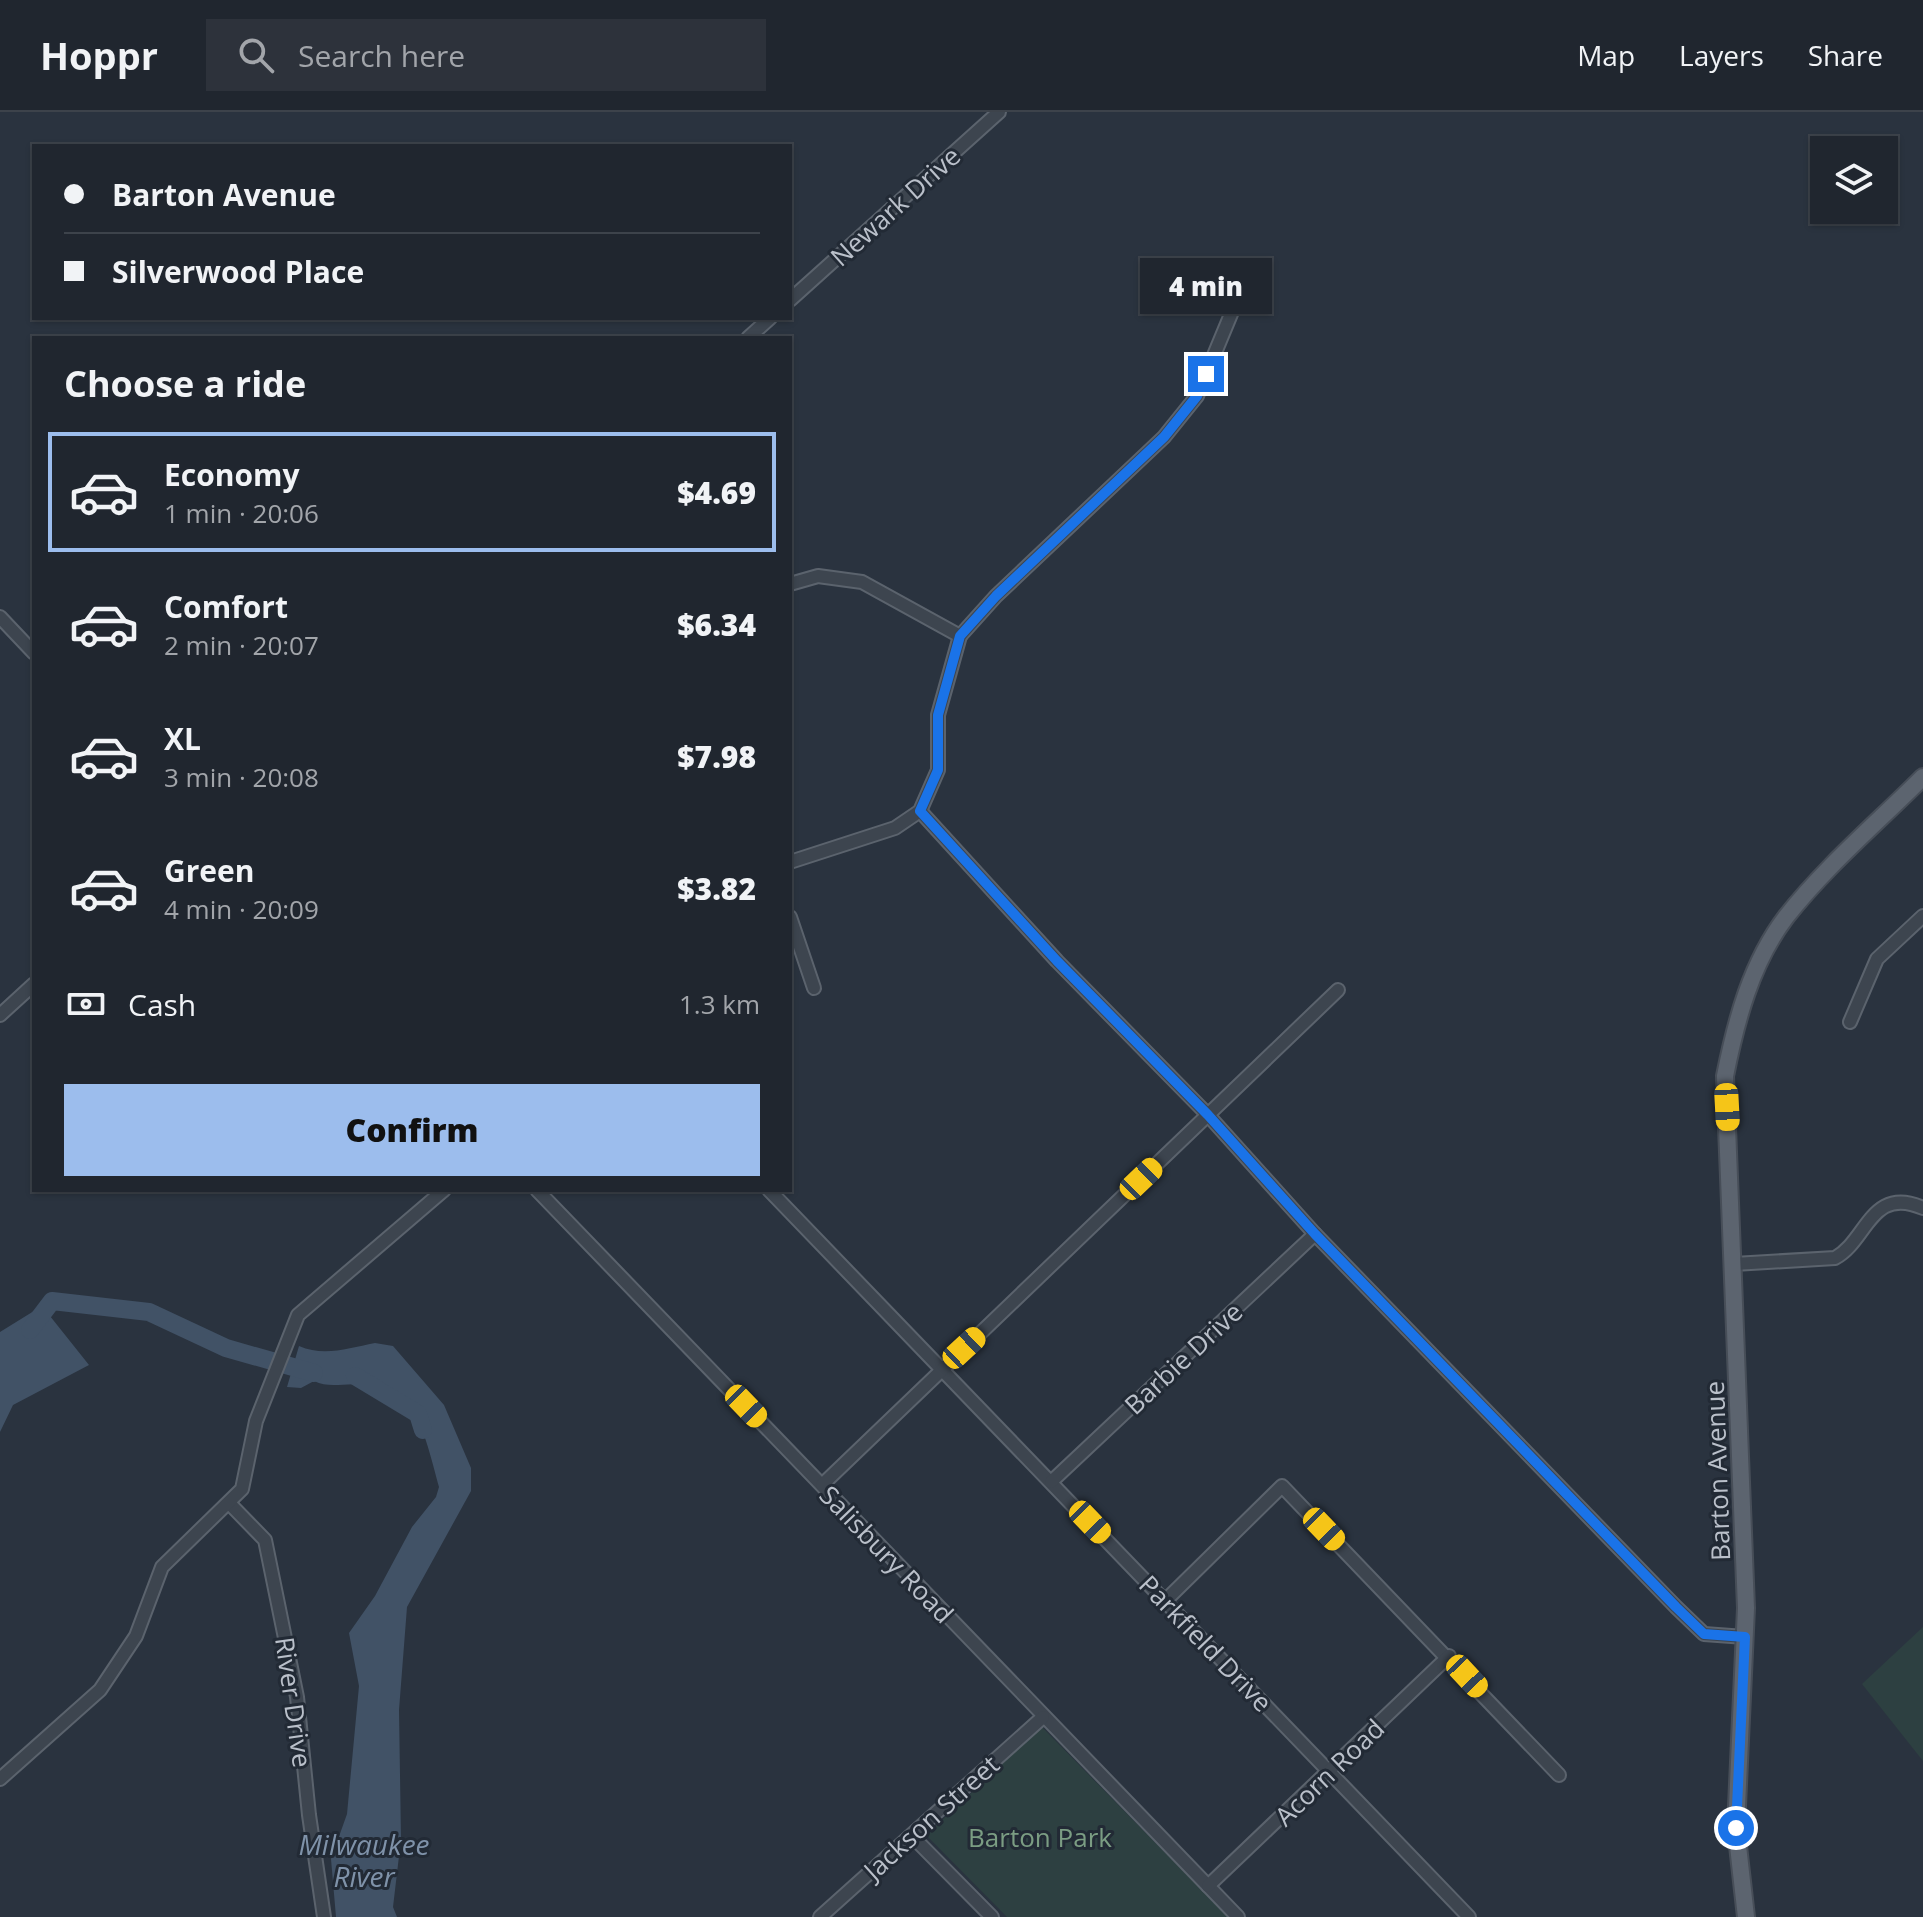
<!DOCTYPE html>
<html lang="en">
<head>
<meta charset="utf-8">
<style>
  body { margin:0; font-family:"Open Sans",sans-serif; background:#2d323b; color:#f1f3f6; height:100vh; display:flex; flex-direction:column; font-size:30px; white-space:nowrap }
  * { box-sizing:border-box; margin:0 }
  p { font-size:26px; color:#a2a5aa }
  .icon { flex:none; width:44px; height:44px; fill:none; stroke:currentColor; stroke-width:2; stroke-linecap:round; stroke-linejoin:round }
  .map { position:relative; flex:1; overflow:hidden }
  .panel { position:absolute; left:32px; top:224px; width:760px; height:856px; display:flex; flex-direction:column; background:#20262f; border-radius:0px; box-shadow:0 2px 6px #0004,0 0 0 2px #3d434b }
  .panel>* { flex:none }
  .top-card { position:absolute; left:32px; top:32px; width:760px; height:176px; border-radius:0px; box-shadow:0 2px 6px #0004,0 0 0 2px #3d434b; display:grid; align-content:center; height:176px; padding:0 32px; background:#20262f }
  .tools { position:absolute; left:1810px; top:24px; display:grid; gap:16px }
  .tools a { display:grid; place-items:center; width:88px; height:88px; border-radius:0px; background:#20262f; box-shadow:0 2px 6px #0004,0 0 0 2px #3d434b; font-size:40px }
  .end { position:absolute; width:36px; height:36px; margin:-18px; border:10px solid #1a73e8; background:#fff; box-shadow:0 0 0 4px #fff }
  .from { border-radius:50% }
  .bubble { position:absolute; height:56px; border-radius:0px; background:#20262f; box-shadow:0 2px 6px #0004,0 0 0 2px #3d434b; font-size:26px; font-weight:800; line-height:56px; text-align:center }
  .car { position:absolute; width:24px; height:48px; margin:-24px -12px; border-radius:10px; box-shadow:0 0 6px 2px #0007; background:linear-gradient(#f5c518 24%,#345 0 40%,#f5c518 0 76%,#345 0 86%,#f5c518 0) }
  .top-card b { display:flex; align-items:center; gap:28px; height:76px; font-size:30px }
  .top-card b+b { border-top:2px solid #3d434b }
  .top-card i { width:20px; height:20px; background:#f1f3f6 }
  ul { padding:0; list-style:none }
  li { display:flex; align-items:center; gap:24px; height:120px; margin:0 16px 12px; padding:0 16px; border:4px solid transparent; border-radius:0px }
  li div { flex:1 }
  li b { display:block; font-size:30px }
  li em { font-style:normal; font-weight:800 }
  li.selected { border-color:#9cbded }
  li>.icon { width:72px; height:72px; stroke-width:1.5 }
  h2 { padding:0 32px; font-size:36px; line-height:96px }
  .pay { display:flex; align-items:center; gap:20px; height:88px; padding:0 32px; font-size:30px }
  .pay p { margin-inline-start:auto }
  .button { display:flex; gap:16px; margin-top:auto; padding:16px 32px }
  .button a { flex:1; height:92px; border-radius:0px; background:#9cbded; color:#111; font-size:32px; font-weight:800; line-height:92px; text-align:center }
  header { display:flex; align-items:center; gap:48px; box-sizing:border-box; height:112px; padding:0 40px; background:#20262f; border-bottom:2px solid #3d434b }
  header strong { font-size:38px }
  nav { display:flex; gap:44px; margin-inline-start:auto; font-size:28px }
  .search { width:560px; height:72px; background:#2d323b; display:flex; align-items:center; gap:20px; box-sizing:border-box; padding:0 28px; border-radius:0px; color:#a2a5aa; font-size:30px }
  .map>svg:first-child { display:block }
  .green { fill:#2d4041 }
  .water { fill:#415266 }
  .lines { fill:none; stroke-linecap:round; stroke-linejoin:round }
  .river { stroke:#415266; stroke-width:18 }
  .minor-casing { stroke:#5b636d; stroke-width:16 }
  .major-casing { stroke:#474e58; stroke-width:20 }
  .minor { stroke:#3d454f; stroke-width:12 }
  .major { stroke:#5c646f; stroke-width:16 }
  .route { stroke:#1a73e8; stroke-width:10 }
  .labels { text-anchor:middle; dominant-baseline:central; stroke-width:6; stroke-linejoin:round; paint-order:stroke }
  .street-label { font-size:26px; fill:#bac0ca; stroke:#222a35 }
  .park-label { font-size:26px; fill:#7b9d83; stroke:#222a35 }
  .water-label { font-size:28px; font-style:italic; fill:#7f92a9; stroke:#222a35 }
</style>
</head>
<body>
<header>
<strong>Hoppr</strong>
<div class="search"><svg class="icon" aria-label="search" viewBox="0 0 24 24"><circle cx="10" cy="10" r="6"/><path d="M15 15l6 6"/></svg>Search here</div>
<nav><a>Map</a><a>Layers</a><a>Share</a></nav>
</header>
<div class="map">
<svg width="1923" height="1805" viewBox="0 0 1923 1805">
  <rect width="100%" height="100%" fill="#2a333f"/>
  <g class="green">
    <path d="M1923,1515V1649L1862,1572Z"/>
    <path d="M1042,1615L1228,1805H1007L926,1723Z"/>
  </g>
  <g class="water">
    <path d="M42,1194L89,1253L13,1293L0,1320V1220Z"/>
    <path d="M375,1231L393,1234L444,1293L471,1356V1379L407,1495L399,1598L401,1727L393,1795L397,1805H336L331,1747L347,1702L359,1574L349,1521L375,1484L412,1415L436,1385L439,1375C433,1353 421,1301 405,1287C396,1279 376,1274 363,1273C346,1270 330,1277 314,1269L301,1276L287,1275L299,1234C324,1245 349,1236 375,1231Z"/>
  </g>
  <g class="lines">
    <g class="river">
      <path d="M30,1218L52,1189L149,1200L226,1236L314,1261"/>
      <path d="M355,1264L418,1302L423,1318"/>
    </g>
    <defs>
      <g id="minor">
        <path d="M790,188L999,0"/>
        <path d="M748,226L770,206"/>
        <path d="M790,472L818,464L862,470L960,524L938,603V658L920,699L895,716L790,750"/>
        <path d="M0,505L34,541"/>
        <path d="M960,524L996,484L1164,325L1197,284L1234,195"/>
        <path d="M920,699L1057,849L1208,1003L1315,1122L1676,1495L1704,1522L1745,1525"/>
        <path d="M790,805L814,876"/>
        <path d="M0,903L34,872"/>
        <path d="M1850,910L1877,847L1923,804"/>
        <path d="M537,1078L1238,1805"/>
        <path d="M769,1078L1469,1805"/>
        <path d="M1734,1152L1835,1146C1867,1129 1871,1073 1923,1096"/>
        <path d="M1051,1370L1315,1122"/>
        <path d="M822,1373L1338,878"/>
        <path d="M229,1391L265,1428L297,1585L309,1703L324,1805"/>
        <path d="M1166,1488L1282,1374L1559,1663"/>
        <path d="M0,1667L100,1578L136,1524L162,1455L242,1377L256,1309L298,1203L444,1078"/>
        <path d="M912,1724L992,1805"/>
        <path d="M1208,1774L1449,1544"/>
        <path d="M820,1805L1043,1605"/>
      </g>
      <path id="major" d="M1746,1805L1736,1716L1746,1496L1725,964C1736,909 1751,851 1786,805C1826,754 1877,711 1923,665"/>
    </defs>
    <use href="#minor" class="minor-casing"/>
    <use href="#major" class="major-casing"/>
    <use href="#minor" class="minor"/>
    <use href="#major" class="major"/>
  </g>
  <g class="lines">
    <path class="route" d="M1206,262L1197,284L1164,325L996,484L960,524L938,603V658L920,699L1057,849L1208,1003L1315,1122L1676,1495L1704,1522L1745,1525L1736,1716"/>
  </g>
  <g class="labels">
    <g class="street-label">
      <text transform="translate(895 94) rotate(-42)">Newark Drive</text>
      <text transform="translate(1183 1246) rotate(-43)">Barbie Drive</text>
      <text transform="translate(1717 1359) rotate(-92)">Barton Avenue</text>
      <text transform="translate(887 1442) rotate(46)">Salisbury Road</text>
      <text transform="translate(1206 1531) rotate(46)">Parkfield Drive</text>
      <text transform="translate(294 1590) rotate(82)">River Drive</text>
      <text transform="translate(1329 1660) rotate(-44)">Acorn Road</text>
      <text transform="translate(931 1705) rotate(-42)">Jackson Street</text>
    </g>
    <g class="park-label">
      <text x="1040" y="1725">Barton Park</text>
    </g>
    <g class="water-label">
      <text x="364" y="1732">Milwaukee<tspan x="364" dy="32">River</tspan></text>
    </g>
  </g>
</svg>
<div class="tools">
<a><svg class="icon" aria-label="layers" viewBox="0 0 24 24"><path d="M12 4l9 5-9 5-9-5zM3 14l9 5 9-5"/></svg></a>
</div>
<i class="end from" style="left:1736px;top:1716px"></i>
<i class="end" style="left:1206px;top:262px"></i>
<div class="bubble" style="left:1140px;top:146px;width:132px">4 min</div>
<i class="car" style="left:1727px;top:995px;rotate:177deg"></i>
<i class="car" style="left:1141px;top:1067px;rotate:46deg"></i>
<i class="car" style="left:964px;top:1236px;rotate:47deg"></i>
<i class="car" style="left:746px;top:1294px;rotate:136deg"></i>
<i class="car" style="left:1090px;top:1410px;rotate:136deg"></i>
<i class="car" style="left:1324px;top:1417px;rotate:136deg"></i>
<i class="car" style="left:1467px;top:1564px;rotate:137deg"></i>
<div class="top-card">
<b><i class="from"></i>Barton Avenue</b>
<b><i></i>Silverwood Place</b>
</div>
<section class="panel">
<h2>Choose a ride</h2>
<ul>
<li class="selected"><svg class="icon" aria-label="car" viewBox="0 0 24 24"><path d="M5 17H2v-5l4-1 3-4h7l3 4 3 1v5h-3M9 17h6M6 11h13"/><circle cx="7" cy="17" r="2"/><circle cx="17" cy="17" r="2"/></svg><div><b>Economy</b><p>1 min · 20:06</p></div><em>$4.69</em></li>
<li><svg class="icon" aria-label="car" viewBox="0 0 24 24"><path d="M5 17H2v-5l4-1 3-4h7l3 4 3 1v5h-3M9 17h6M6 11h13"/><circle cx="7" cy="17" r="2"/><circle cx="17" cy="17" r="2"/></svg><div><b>Comfort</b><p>2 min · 20:07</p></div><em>$6.34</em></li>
<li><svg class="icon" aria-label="car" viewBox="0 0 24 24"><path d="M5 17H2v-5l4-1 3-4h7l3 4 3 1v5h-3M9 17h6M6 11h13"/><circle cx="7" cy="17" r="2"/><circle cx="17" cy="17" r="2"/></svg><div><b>XL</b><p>3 min · 20:08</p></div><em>$7.98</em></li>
<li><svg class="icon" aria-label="car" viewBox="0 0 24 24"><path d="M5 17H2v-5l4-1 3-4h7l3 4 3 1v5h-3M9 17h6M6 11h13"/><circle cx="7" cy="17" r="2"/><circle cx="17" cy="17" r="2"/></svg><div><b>Green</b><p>4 min · 20:09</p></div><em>$3.82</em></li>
</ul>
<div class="pay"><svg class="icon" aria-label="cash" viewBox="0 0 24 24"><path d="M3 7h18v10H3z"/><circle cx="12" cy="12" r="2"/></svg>Cash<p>1.3 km</p></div>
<div class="button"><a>Confirm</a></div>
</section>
</div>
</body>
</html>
